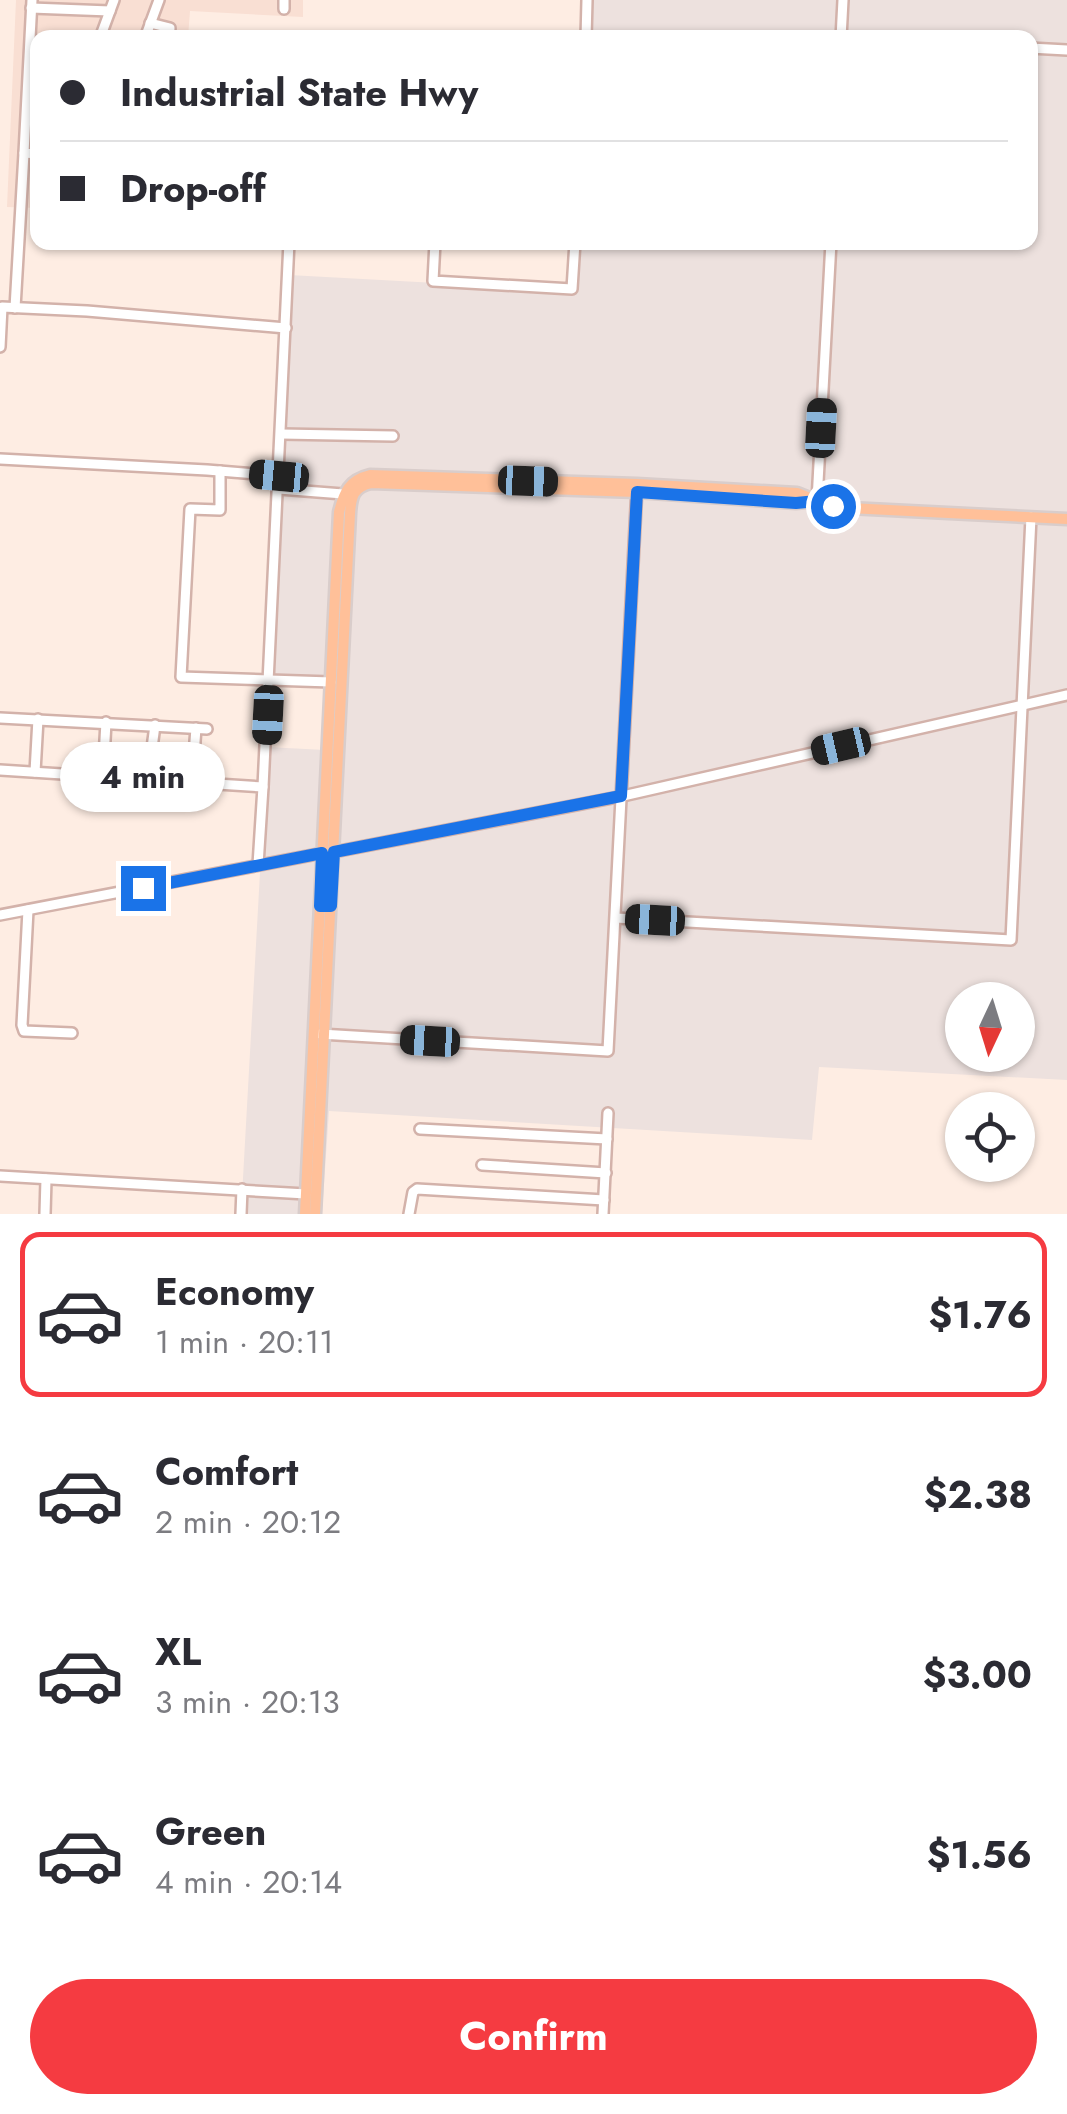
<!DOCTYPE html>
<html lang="en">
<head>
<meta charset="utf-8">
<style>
  body { margin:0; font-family:Jost,sans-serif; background:#f2f2f3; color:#2b2b33; height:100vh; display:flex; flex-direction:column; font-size:38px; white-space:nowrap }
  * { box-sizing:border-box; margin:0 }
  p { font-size:32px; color:#7c7c81 }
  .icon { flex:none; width:55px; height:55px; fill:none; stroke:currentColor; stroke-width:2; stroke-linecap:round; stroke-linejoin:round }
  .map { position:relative; height:1214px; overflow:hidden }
  .details { display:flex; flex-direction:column; background:#fff; flex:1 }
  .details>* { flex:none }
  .guide { position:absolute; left:30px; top:30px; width:1008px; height:220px; border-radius:20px; box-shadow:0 2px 8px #0004; display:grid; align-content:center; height:220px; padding:0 30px; background:#fff }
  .needle { width:65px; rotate:184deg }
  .tools { position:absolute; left:945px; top:982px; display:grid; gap:20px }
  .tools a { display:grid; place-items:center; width:90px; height:90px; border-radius:50%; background:#fff; box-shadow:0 2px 8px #0004; font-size:50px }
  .end { position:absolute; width:45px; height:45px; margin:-22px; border:12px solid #1a73e8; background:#fff; box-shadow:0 0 0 5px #fff }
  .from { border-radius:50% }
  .bubble { position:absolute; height:70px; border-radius:35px; background:#fff; box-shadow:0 2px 8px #0004; font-size:32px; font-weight:700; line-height:70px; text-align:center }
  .car { position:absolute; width:30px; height:60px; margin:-30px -15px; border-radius:12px; box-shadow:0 0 8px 2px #0007; background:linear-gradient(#222 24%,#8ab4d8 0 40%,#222 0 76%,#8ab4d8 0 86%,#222 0) }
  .guide b { display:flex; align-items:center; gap:35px; height:95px; font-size:38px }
  .guide b+b { border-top:2px solid #e1e1e2 }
  .guide i { width:25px; height:25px; background:#2b2b33 }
  ul { padding:18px 0 0; list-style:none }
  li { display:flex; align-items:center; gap:30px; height:165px; margin:0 20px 15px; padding:0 10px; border:5px solid transparent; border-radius:20px }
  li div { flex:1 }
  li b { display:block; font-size:38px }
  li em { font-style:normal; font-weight:700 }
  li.selected { border-color:#f53b41 }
  li>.icon { width:90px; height:90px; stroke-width:1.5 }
  .button { display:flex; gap:20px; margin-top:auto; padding:20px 30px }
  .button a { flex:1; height:115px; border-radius:60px; background:#f53b41; color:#fff; font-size:40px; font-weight:700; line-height:115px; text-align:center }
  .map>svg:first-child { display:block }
  .residential { fill:#f9dfd3 }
  .industrial { fill:#ede1de; fill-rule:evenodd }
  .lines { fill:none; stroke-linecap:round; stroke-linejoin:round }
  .minor-casing { stroke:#d3b2aa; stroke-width:14 }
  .major-casing { stroke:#d9cdcb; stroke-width:15 }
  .minor { stroke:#fff; stroke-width:9 }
  .major { stroke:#ffc099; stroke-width:10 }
  .route { stroke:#1a73e8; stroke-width:12 }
</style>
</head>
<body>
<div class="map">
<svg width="1067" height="1214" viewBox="0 0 1067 1214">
  <rect width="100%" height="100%" fill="#feede3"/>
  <path class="residential" d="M16,0H303V17L190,11L188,37L38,38L37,208L7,207Z"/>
  <path class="industrial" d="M585,0H1067V1080L819,1067L812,1140L329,1111L322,1214H241L267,747L325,750L329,681L270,676L289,275L568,290L571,243L1030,242V38L583,37ZM962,1000H1018V1055H962Z"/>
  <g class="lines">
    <defs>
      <g id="minor">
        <path d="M32,0L24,153L38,154"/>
        <path d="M31,8L110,11"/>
        <path d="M284,9V0"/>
        <path d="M150,23L170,28L169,38"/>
        <path d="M100,38L114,0"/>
        <path d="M145,38L159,0"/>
        <path d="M586,38L587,0"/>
        <path d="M841,38L843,0"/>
        <path d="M1030,48L1067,50"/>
        <path d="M435,242L433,281L572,289L575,242"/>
        <path d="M15,308L24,153"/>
        <path d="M0,347L2,307L87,311L286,328"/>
        <path d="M281,434L393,436"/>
        <path d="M0,459L207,470L279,476"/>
        <path d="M220,471V510L190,509L181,677L331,682"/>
        <path d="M279,489L343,494"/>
        <path d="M817,501L831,242"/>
        <path d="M0,718L207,729"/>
        <path d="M0,770L263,787L258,865"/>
        <path d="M35,772L38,719"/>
        <path d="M103,776L106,722"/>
        <path d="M148,779L155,725"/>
        <path d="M192,782L196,728"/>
        <path d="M263,787L289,242"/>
        <path d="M334,852L623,796L1067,695"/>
        <path d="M28,910L22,1025L24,1031L72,1033"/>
        <path d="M0,915L323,853"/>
        <path d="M616,918L1011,940L1031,517"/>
        <path d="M320,1034L608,1051L637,487"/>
        <path d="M420,1129L607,1139"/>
        <path d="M482,1165L606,1173"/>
        <path d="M0,1176L306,1194"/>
        <path d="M45,1214L46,1179"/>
        <path d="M241,1214L242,1189"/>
        <path d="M409,1214L413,1192L417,1189L604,1200"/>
        <path d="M603,1214L608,1113"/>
      </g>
      <g id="major">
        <path d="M305,1214L339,512C344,492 349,480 370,475L637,484L797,493L817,501L849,508L1067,519"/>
        <path d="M315,1214L350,514C351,497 353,487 371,483L637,492L796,503L816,501"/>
      </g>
    </defs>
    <use href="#minor" class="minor-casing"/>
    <use href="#major" class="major-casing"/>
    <use href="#minor" class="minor"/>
    <use href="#major" class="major"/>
  </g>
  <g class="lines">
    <path class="route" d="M143,888L322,853L320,906H331L334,852L621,796L637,492L796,503L817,501L833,506"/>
  </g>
</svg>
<div class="tools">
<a><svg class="needle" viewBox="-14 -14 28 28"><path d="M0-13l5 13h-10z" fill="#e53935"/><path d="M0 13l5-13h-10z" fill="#7c7c81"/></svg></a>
<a><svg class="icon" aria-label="locate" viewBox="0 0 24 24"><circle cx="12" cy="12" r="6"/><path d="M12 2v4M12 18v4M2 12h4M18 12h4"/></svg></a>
</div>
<i class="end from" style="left:833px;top:506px"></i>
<i class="end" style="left:143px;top:888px"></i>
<div class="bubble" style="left:60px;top:742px;width:165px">4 min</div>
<i class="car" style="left:821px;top:428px;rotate:3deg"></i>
<i class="car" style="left:279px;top:476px;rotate:275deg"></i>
<i class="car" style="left:528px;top:481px;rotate:92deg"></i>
<i class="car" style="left:268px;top:715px;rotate:183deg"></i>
<i class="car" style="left:841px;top:746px;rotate:257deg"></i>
<i class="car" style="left:655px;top:920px;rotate:273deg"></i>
<i class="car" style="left:430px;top:1041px;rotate:273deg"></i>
<div class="guide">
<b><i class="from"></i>Industrial State Hwy</b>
<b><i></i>Drop-off</b>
</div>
</div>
<section class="details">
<ul>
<li class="selected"><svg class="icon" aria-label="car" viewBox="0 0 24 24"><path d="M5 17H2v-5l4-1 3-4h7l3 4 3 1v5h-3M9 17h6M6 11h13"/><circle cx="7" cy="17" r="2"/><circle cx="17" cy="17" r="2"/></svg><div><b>Economy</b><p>1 min · 20:11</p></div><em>$1.76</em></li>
<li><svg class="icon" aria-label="car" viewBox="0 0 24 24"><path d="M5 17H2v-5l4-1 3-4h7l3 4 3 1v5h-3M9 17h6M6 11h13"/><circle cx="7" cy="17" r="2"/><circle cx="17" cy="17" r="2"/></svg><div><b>Comfort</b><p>2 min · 20:12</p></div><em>$2.38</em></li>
<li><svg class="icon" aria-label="car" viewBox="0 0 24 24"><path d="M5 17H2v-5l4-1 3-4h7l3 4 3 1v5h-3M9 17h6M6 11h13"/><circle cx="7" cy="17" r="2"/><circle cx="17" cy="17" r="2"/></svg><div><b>XL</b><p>3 min · 20:13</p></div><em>$3.00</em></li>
<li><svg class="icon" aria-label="car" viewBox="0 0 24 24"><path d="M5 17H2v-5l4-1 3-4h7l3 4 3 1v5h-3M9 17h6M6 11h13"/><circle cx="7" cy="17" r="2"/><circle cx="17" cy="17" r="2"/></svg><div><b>Green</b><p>4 min · 20:14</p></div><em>$1.56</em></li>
</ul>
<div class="button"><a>Confirm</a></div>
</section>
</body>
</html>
